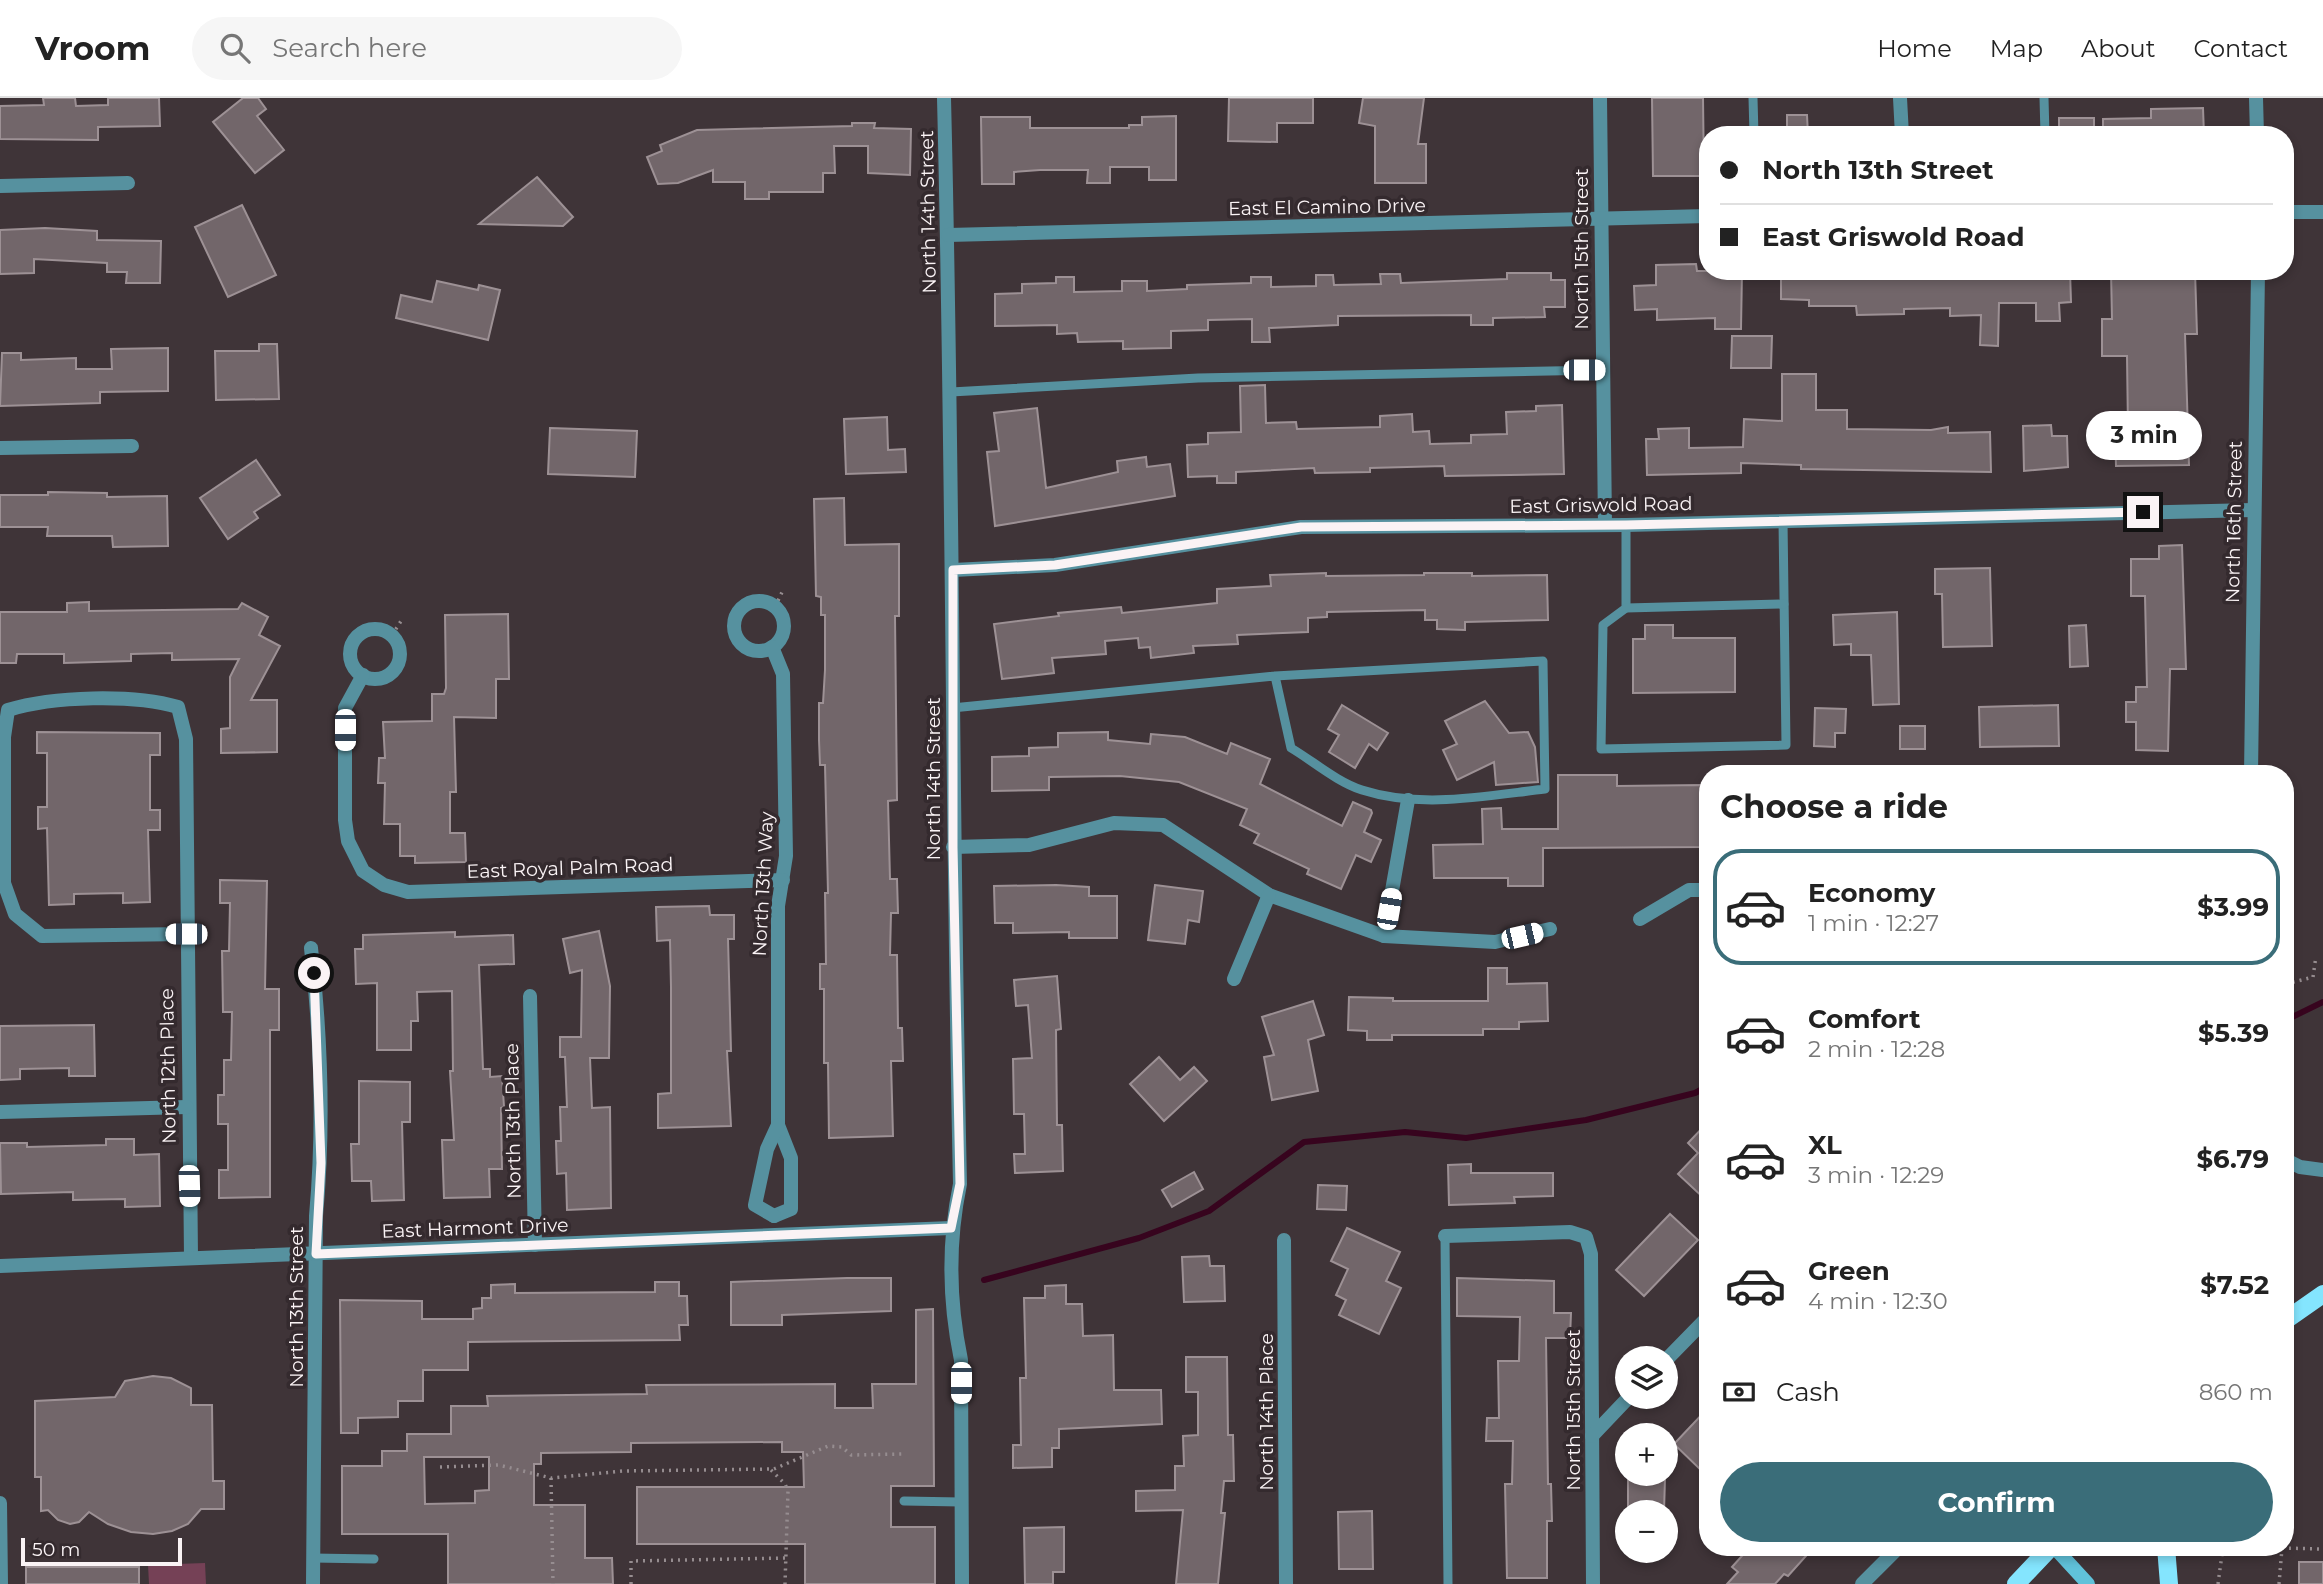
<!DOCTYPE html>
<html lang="en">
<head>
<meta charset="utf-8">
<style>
  body { margin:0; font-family:Montserrat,sans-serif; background:#f6f6f6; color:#222; height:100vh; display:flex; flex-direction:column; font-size:26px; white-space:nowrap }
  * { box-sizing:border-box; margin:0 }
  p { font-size:23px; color:#767676 }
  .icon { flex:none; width:38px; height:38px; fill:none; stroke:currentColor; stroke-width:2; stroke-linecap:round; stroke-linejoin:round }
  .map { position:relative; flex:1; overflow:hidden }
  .sheet { position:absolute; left:1699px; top:667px; width:595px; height:791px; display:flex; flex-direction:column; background:#fff; border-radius:28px; box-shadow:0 4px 10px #0003 }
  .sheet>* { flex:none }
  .guide { position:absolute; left:1699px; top:28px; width:595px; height:154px; border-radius:28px; box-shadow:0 4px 10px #0003; display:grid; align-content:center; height:154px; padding:0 21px; background:#fff }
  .controls { position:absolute; left:1615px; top:1248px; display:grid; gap:14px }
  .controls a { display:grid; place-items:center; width:63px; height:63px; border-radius:50%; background:#fff; box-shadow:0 4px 10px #0003; font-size:35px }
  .scale { position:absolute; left:21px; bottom:18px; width:161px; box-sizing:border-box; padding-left:7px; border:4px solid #faf3f5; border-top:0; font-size:19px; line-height:24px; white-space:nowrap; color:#faf3f5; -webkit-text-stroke:5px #342a2e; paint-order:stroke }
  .end { position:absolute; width:32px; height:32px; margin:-16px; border:9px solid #faf3f5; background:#111; box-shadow:0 0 0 4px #111 }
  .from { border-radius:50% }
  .bubble { position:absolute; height:49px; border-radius:24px; background:#fff; box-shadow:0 4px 10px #0003; font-size:23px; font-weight:700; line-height:49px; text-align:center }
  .car { position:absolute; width:21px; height:42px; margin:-21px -10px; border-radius:9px; box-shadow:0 0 5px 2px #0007; background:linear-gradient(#fff 24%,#345 0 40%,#fff 0 76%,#345 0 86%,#fff 0) }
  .guide b { display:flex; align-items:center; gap:24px; height:66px; font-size:26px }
  .guide b+b { border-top:2px solid #e0e0e0 }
  .guide i { width:18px; height:18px; background:#222 }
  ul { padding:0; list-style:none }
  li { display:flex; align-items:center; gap:21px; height:116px; margin:0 14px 10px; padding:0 7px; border:4px solid transparent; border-radius:28px }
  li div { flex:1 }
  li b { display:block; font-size:26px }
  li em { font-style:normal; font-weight:700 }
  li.on { border-color:#3a6d79 }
  li>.icon { width:63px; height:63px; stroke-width:1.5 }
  h2 { padding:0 21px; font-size:32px; line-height:84px }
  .pay { display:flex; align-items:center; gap:18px; height:77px; padding:0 21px; font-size:26px }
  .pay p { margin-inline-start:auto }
  .action { display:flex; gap:14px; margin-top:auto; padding:14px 21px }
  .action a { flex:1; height:80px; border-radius:42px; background:#3a6d79; color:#fff; font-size:28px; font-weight:700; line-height:80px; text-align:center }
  header { display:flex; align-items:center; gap:42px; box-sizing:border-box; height:98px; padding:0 35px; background:#fff; border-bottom:2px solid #e0e0e0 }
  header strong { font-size:33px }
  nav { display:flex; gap:38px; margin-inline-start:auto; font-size:24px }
  .search { width:490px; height:63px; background:#f6f6f6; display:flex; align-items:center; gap:18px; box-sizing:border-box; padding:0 24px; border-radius:38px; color:#767676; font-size:26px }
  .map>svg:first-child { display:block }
  .green { fill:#754156 }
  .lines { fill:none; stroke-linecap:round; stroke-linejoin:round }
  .stream { stroke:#37041e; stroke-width:6 }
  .building { fill:#72666a; stroke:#9d9195; stroke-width:2; fill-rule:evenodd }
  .path { stroke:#968d90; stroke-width:3.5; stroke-dasharray:2 5; stroke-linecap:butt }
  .service { stroke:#56919f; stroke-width:9 }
  .minor { stroke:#56919f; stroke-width:14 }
  .secondary { stroke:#60c2da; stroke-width:14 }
  .primary { stroke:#84e5fe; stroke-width:18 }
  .route { stroke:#faf3f5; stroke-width:9 }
  .labels { text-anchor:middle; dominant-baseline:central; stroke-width:7; stroke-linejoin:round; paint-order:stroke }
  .street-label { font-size:19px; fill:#faf3f5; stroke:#342a2e }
</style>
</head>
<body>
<header>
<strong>Vroom</strong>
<div class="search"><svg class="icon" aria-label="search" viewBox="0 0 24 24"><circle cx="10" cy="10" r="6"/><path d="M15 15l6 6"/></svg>Search here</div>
<nav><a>Home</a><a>Map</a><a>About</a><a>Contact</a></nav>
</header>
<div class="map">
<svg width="2323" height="1486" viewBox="0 0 2323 1486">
  <rect width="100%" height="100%" fill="#3f3438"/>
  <path class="green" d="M205,1465L206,1486H149L148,1467Z"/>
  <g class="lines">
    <g class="stream">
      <path d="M2286,922L2323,904"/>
      <path d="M984,1182L1139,1140L1209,1113L1304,1044L1405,1034L1466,1040L1586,1022L1695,995L1708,988"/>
    </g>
  </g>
  <g class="building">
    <path d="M43,0H75L76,8L108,7V0H159L160,28L98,29V42L0,41V8L44,7Z"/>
    <path d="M243,0H258L266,11L257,18L284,52L255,75L213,24Z"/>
    <path d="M1229,0H1313V25H1277V44L1228,43Z"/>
    <path d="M1363,0H1424L1418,46H1426V85H1375V28L1359,25Z"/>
    <path d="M1652,0H1703L1704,78H1653Z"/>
    <path d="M2203,10L2204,37H2103V21L2151,20V11Z"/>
    <path d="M1787,17H1807L1808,37H1787Z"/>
    <path d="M1176,18V82H1149V69H1110V85H1087L1088,72H1040L1014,74V86H982L981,19H1030V30H1129V27H1142V19Z"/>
    <rect x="2059" y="20" width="35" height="17"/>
    <path d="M852,25H875L874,30L911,31L910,77L868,75V48H834L835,75H823V94H769V101H745V84H713V72L678,85L658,86L647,59L662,53L660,47L697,32L852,28Z"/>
    <path d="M537,79L573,119L563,128L479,126Z"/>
    <path d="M242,107L276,177L228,199L195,129Z"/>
    <path d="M45,130L97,133V142L161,143L160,185H126L127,174H107V165L34,161V175L0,176V132Z"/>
    <path d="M1696,166L1697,173H1742L1741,231H1715V220L1657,222V211L1635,212L1634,188L1656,187V167Z"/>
    <path d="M1781,173H2070L2071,204L2059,205L2060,223H2036V205H1999L1998,248L1980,247L1981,217L1950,218V210L1904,211V216L1857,217L1856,208H1809V202L1781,201Z"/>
    <path d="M2111,173H2195L2197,236H2185L2189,367L2116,368L2115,331H2128L2127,258H2102V221H2112Z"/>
    <path d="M1507,175H1551V182H1565V209H1544L1545,219L1493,220V227H1471V217L1338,218V227L1269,230L1270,244H1252V221L1208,222V232L1171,233V250L1123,251V243L1078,244L1077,235L1057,236V227L995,228V196L1022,195V186L1056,185V179H1074V194L1122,193V183H1147V193L1187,191V187L1251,185V179H1271V189L1316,188V177H1333L1334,187L1381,186L1380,176H1400L1401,185L1507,181Z"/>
    <path d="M437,183L478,192L479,187L500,192L488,242L396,220L401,197L432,204Z"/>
    <path d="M1732,238H1772L1771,270H1731Z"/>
    <path d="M259,246H277L279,301L216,302L215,253H259Z"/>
    <path d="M168,250V293L100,294V305L0,308L2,255H21V262L76,260V271H112L111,251Z"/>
    <path d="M1782,276H1816V312H1847V331L1931,332L1948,329V335L1990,334L1991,374L1801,371V367L1741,365V375L1647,377L1646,341H1659L1658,331L1689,330V350L1743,349L1744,321L1782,323Z"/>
    <path d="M1265,287L1266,325L1296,324L1297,331L1380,329V318L1412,316L1413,334L1429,333L1430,346L1471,345V337L1507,336L1506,314L1536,313V308L1562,307L1564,376L1445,378L1444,368L1370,370V374L1315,375L1314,370L1236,374V385H1217V378L1188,379L1187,347L1208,346V335L1241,334L1240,288Z"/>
    <path d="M1037,310L1046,390L1118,374L1117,363L1146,359L1147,369L1170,366L1175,398L995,428L987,354L999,353L994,315Z"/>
    <path d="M887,319L888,352L905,351L906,374L846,376L844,321Z"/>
    <path d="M2051,327L2052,338H2067L2068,369L2024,373L2023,328Z"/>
    <path d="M550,330L637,333L635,379L548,376Z"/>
    <path d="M256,362L280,397L254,414L258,420L228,441L200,400Z"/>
    <path d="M48,394L107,395V399L167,398L168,448L113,449L112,438H47L48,429H0V397H48Z"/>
    <path d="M844,400L845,447L899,446V518H895L897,702L888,703L890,781H897L898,815H891L890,857H897L898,930H902L903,963H891L893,1038L829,1040L828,965H824V891H820V866H826L825,795H828L825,667H820L819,642V605H823L825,572V517H821V499L816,498L814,401Z"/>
    <path d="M2182,447L2186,571H2170L2168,653L2136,652V624H2126V604H2136V589H2147L2145,498H2131V461H2159V448Z"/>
    <path d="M1990,470L1992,548L1943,549L1942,496H1935V471Z"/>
    <path d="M1326,475V478L1424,477V475H1472V478L1547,477L1548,522L1465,524V532L1437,531V522H1425V512L1327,514V519L1308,520V534L1237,537L1238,546L1193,548L1194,555L1151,560L1150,549L1139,550L1138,540L1105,543L1106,556L1052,560L1054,575L1002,581L994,526L1059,518L1058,515L1121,509L1122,515L1217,505V491L1271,488L1270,477Z"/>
    <path d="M89,504V513L238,511L242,505L268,519L259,537L280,548L251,602H277V654L221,655V631L230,630V579L239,561L172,562V555L131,556V563L64,565V556H17L16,565H0V514H67V505Z"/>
    <path d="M1897,514L1899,606L1873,607L1871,557H1851V546L1834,547L1833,517Z"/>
    <path d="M508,516L509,581H496V620L454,619L456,694H450V735H465L466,764L415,765V758H400V726H384L385,685H378L379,660H385L383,624L432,623V596H444L446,590L445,517Z"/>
    <path d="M1645,527H1673V540H1735V594L1633,595V541H1645Z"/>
    <path d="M2086,527L2088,568L2070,569L2069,528Z"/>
    <path d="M1485,603L1509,635L1528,634L1535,649L1538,684L1496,687L1494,664L1457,682L1443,652L1457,646L1445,623Z"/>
    <path d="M1342,607L1388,635L1377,652L1369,646L1355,670L1329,654L1339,637L1328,631Z"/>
    <path d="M2058,607L2059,648L1980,649L1979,609Z"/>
    <path d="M1815,610L1846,611L1845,635H1835V649L1814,648Z"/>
    <rect x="1900" y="628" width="25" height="23"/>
    <path d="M37,634L160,635V657H150V712H160V732H148L150,804L123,805V795L74,796V806L49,807L47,730L38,731V709H47V655H37Z"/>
    <path d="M1108,634V642L1150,646L1151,636L1185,639L1227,656L1231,645L1270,661L1260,686L1342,728L1353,704L1371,712L1372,715L1364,734L1381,742L1371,764L1356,757L1341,791L1307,776L1309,771L1254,745L1259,736L1240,727L1247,711L1179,684L1120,678L1049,679V692L992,693V659L1029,658V650L1058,649V635Z"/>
    <path d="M1558,677H1617V688L1703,687L1704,749L1543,750V788H1508V780H1434L1433,747L1483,746L1482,711L1501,710L1502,731H1558Z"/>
    <path d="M220,782L267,783L265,891H279V932H270V1099L219,1100V1072H228V1026H218V997H224V962H231L232,914H223L222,853H229L230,805H220Z"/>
    <path d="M1056,787L1089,789V798H1117V840H1069V834L1013,835V825H995L994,788Z"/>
    <path d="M1155,787L1203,793L1199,824L1188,822L1185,846L1148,842Z"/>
    <path d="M709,808L710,817H734V841H728L731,953H727L731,1028L658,1030V996L671,995V889L670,842L657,843L656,809Z"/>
    <path d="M599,833L610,888L609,960H590L592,1010L610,1009L611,1110L567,1112L566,1075L557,1076L556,1043H561L560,1009H567L565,959H560V939H581L582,872L570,875L563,841Z"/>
    <path d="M455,834V839L513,837L514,866L479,867L483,971H490V979L502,978L504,1009L501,1010L502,1071H489L490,1099L444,1100L442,1042H454L450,973H453L452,893L417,894L418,923H411V952H377V885L356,886L355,851H363V837Z"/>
    <path d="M1488,870H1507V886L1547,885L1548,923L1519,924V931H1483V937H1392V942H1367V933L1348,932L1349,899L1393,900V903H1488Z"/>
    <path d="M1057,878L1061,931L1056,932L1057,1027H1062L1063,1073L1015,1075L1014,1056H1025L1024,1016H1014L1013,961L1032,960L1028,907L1016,908L1014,882Z"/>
    <path d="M1313,903L1324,937L1308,942L1318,993L1272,1002L1264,959L1274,957L1262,919Z"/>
    <path d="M94,927L95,978H69V970L20,971V981L0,982V928Z"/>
    <path d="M1159,959L1180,982L1194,969L1207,983L1164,1023L1130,986Z"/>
    <path d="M359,983L410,984V1024H402L404,1102L372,1103L371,1083H352L351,1046H359Z"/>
    <path d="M1708,1024V1104L1678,1076L1698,1055L1688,1045Z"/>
    <path d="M106,1041H134V1057L159,1056L160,1108L125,1109V1101L73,1102V1094L1,1096L0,1045H27V1049L106,1047Z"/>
    <path d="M1471,1066V1075H1553V1098L1514,1099L1515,1105L1449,1107L1448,1067Z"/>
    <path d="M1194,1074L1203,1091L1172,1109L1162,1092Z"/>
    <path d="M1318,1087L1347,1088L1346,1112L1317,1111Z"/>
    <path d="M1670,1116L1698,1142L1644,1198L1616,1172Z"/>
    <path d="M1347,1130L1400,1154L1386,1183L1401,1190L1379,1236L1339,1217L1346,1202L1336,1197L1348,1171L1331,1163Z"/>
    <path d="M1209,1158L1210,1168H1224L1225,1203L1184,1204L1182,1159Z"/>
    <path d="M847,1180H891V1213L782,1217V1227H731V1184Z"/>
    <path d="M1457,1180L1554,1183V1215H1571L1570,1240H1546L1548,1386H1551L1552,1423H1547V1480H1507L1505,1386H1512L1513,1343H1486L1487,1320H1499L1498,1263H1519L1520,1219L1457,1218Z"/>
    <path d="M655,1184H679V1198H687L688,1227H679L680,1242L468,1244V1272H423V1303H398V1319L358,1320V1335H341L340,1202L422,1203V1221H473V1211L482,1210V1200H491V1187L515,1186V1195L655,1194Z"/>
    <path d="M1066,1187V1206H1082L1083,1238L1113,1237L1114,1292H1161L1162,1326L1059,1331V1350H1052V1369L1013,1370V1347H1021L1020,1280H1026L1024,1200H1045V1188Z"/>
    <path d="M933,1211L934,1388H891V1429H935V1486H805V1446H637V1389H804L803,1354H782V1344L631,1345V1354L541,1355V1366H534V1407H585V1460H612L613,1486H448V1436H342V1368H382V1353H407V1336H451V1308H488L487,1298L647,1296L646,1287L835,1286V1310H873L872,1286H916V1212ZM424,1359H489V1392L475,1393V1405L425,1406Z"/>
    <path d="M1186,1259H1227L1228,1337H1233L1234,1383H1224L1221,1415H1225L1218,1486H1176L1183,1412L1136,1413V1393L1175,1392V1368H1184L1183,1338L1198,1337V1294H1186Z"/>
    <path d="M153,1278L171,1280L191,1290V1307H212L213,1383H224V1411H201L188,1426L172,1433L153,1436L131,1434L108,1426L89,1414L79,1424L70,1426L58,1422L48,1412L41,1413V1379H35V1303L115,1299L125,1283Z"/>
    <path d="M1708,1310V1379L1674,1346Z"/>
    <path d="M1628,1380H1665L1664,1414H1628Z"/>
    <path d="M1372,1413L1373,1471H1339L1338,1414Z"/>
    <path d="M1064,1429V1474H1053V1486H1025L1024,1430Z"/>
    <path d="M1750,1449H1814L1788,1478L1784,1476L1775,1486H1727L1738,1474L1732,1469Z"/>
    <rect x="2299" y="1464" width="24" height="22"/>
    <rect x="26" y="1469" width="113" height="17"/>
  </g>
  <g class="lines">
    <g class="path">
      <path d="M775,509L784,490"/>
      <path d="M392,537L403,520"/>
      <path d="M2286,886L2313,879L2316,858"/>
      <path d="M440,1369L499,1367L551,1380L623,1373L774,1371L828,1348L842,1349L851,1357L904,1356"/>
      <path d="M771,1372L785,1386L788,1393L785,1486"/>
      <path d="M551,1380L553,1486"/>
      <path d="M2282,1450L2320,1451"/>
      <path d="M631,1486V1463L785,1460"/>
      <path d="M2218,1486L2223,1449"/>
      <path d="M2279,1486L2282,1450"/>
    </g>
    <g class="service">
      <path d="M1753,0L1754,37"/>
      <path d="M2044,0L2045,37"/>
      <path d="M951,294L1198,280L1601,272"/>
      <path d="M1626,427V510L1603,527L1601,651L1786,647L1783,423"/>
      <path d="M1626,510L1784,506"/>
      <path d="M952,610L1275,578L1543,563L1545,691C1485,698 1421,711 1362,692C1337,684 1313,663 1291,650L1275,578"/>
      <path d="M1445,1138L1448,1486"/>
      <path d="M904,1403L961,1404"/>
      <path d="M313,1460L374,1461"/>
    </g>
    <g class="minor">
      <path d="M944,0C953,362 952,724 960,1086C948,1144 949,1204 961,1262L962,1486"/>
      <path d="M1600,0L1605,427"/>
      <path d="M1900,0L1902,37"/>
      <path d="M2256,0L2257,37"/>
      <path d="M0,88L128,85"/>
      <path d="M2286,114H2323"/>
      <path d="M948,137L1708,118"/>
      <path d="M0,350L132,348"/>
      <path d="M953,472L1055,467L1301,429L1626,427L2253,412"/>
      <circle cx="759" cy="528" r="25"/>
      <circle cx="375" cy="556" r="25"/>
      <path d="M772,549L783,576L786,758L778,808V1027L791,1060V1111L774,1118"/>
      <path d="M363,577L345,610V722L348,743L363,773L384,787L408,794L783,782"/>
      <path d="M2251,676L2258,173"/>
      <path d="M953,749L1029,747L1114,725L1163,727L1269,797L1384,838L1495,844L1550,831"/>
      <path d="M1640,821L1689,792H1708"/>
      <path d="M186,836L42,838L15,816L4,785V639L8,612C53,598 133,596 178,609L186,641L191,1160"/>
      <path d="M1384,838L1408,702"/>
      <path d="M311,850C321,938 324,1030 316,1118L313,1486"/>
      <path d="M1234,881L1269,797"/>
      <path d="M530,898L535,1147"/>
      <path d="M0,1014L187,1009"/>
      <path d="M2286,1062L2300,1069L2323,1072"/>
      <path d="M774,1118L755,1107L767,1051L778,1027"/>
      <path d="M1445,1138L1570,1134L1586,1139L1591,1156L1593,1486"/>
      <path d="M1284,1142L1286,1486"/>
      <path d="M0,1168L951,1130"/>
      <path d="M1666,1262L1708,1219"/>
      <path d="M1592,1338L1630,1298"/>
      <path d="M0,1405L1,1486"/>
      <path d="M1862,1486L1899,1449"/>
    </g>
    <path class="secondary" d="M2054,1449L2088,1486"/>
    <g class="primary">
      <path d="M2286,1222L2323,1196"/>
      <path d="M2166,1449L2169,1486"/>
      <path d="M2016,1486L2051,1449"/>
    </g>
  </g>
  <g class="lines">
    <path class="route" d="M314,875L321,1065L316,1156L951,1130L960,1086L953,749V472L1055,467L1301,429L1626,427L2143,414"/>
  </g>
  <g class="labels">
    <g class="street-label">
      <text transform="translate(1327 109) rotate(-1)">East El Camino Drive</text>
      <text transform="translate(928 114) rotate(-91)">North 14th Street</text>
      <text transform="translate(1581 151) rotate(-90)">North 15th Street</text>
      <text transform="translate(1601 407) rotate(-1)">East Griswold Road</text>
      <text transform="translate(2234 424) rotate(-89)">North 16th Street</text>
      <text transform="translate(933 681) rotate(-90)">North 14th Street</text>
      <text transform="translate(570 770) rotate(-2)">East Royal Palm Road</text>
      <text transform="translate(763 786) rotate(-87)">North 13th Way</text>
      <text transform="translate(168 968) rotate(-91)">North 12th Place</text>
      <text transform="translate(513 1023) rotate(-91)">North 13th Place</text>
      <text transform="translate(475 1130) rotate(-2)">East Harmont Drive</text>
      <text transform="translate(296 1209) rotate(-90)">North 13th Street</text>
      <text transform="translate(1573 1312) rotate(-90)">North 15th Street</text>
      <text transform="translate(1266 1314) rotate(-90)">North 14th Place</text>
    </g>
  </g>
</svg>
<div class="controls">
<a><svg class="icon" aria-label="layers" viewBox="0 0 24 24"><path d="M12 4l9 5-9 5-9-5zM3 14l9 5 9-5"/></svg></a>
<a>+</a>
<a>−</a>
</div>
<div class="scale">50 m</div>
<i class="end from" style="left:314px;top:875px"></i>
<i class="end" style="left:2143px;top:414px"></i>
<div class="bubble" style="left:2086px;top:313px;width:116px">3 min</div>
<i class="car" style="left:1584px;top:272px;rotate:90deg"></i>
<i class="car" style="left:345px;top:632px;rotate:180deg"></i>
<i class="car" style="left:1389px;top:811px;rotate:10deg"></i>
<i class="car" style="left:186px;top:836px;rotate:270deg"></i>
<i class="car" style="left:1522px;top:838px;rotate:77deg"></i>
<i class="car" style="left:189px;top:1088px;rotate:178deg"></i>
<i class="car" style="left:961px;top:1285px;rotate:180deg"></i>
<div class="guide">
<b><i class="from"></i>North 13th Street</b>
<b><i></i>East Griswold Road</b>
</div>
<section class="sheet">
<h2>Choose a ride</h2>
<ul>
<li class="on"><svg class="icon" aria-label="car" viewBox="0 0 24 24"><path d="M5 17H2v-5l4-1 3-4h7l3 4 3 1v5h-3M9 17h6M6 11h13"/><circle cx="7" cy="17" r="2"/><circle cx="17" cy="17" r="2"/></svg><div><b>Economy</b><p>1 min · 12:27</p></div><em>$3.99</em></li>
<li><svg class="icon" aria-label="car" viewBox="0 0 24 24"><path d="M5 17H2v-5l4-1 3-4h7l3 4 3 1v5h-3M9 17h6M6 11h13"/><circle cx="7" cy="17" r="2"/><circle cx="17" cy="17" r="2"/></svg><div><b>Comfort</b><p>2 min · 12:28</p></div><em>$5.39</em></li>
<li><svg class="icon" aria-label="car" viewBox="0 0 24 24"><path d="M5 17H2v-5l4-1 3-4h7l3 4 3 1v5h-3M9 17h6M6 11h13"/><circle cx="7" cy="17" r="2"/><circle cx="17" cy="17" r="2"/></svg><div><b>XL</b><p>3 min · 12:29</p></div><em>$6.79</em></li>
<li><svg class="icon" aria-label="car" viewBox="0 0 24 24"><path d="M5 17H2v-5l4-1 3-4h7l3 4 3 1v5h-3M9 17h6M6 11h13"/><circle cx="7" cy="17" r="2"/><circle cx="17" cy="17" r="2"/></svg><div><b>Green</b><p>4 min · 12:30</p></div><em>$7.52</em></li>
</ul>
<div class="pay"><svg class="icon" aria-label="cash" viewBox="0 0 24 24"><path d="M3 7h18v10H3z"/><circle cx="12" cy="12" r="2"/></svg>Cash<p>860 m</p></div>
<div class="action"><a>Confirm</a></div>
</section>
</div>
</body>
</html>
